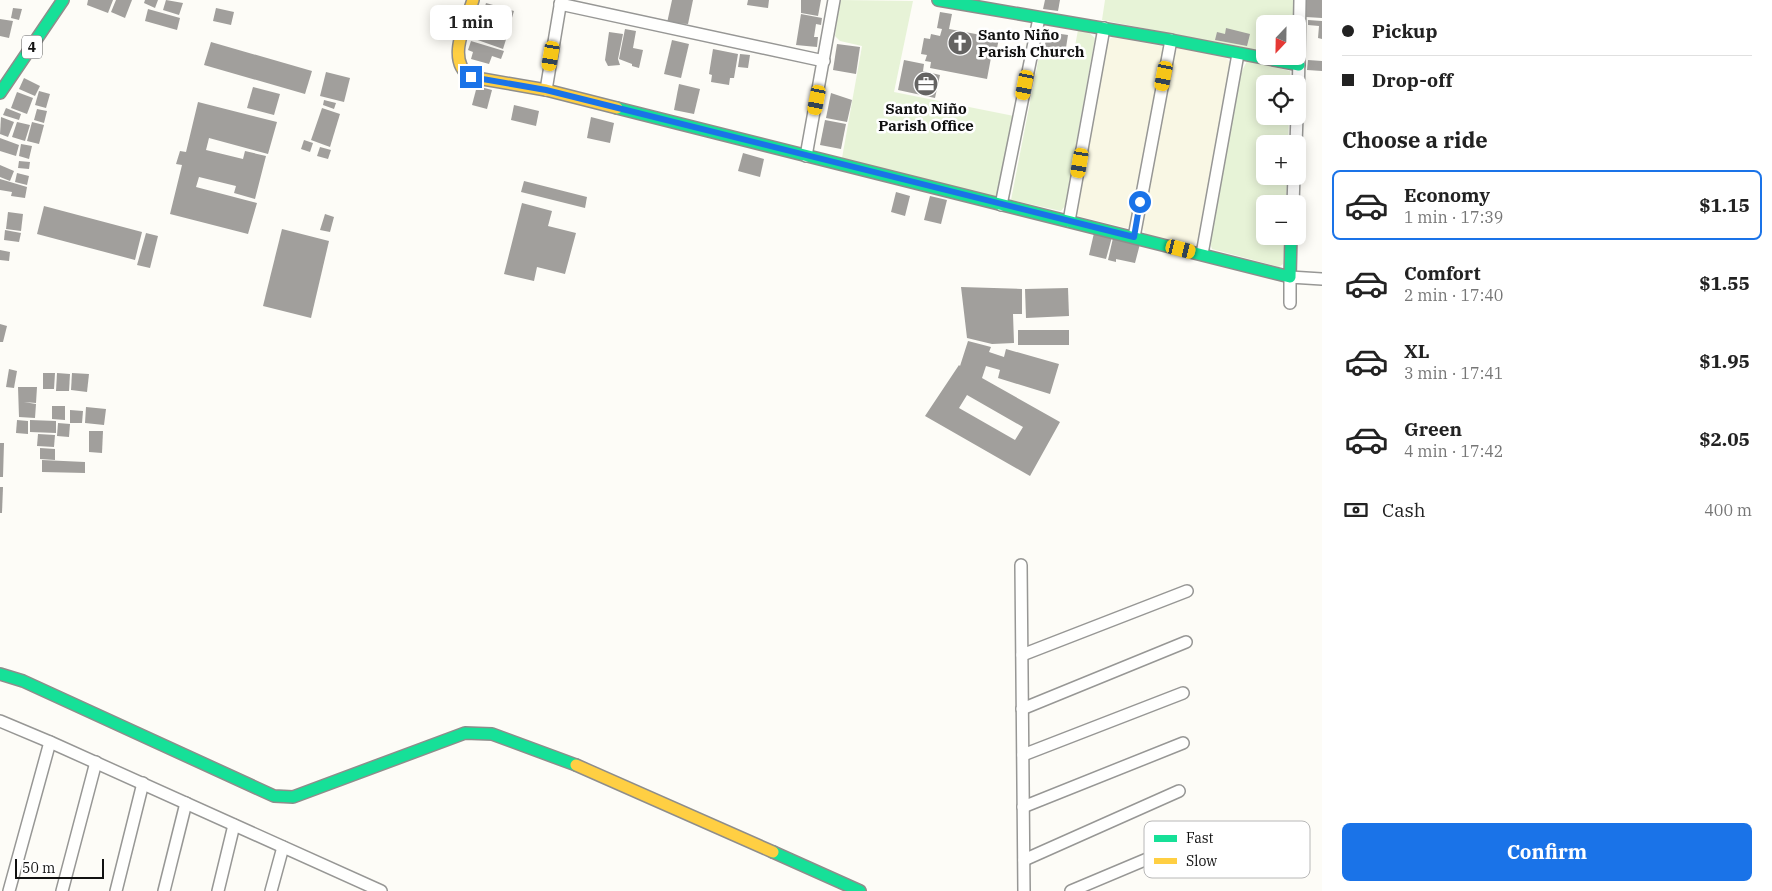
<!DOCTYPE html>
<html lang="en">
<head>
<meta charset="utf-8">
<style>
  body { margin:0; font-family:"IBM Plex Serif",serif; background:#f6f6f6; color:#222; height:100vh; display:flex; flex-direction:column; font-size:19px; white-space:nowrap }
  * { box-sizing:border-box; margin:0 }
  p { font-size:16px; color:#767676 }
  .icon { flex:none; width:28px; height:28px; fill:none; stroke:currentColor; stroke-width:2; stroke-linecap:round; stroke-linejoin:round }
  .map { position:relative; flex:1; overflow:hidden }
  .details { display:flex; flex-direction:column; background:#fff; width:450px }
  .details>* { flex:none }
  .banner { display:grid; align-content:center; height:110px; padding:0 20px; background:#fff }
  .needle { width:32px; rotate:202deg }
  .buttons { position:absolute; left:1256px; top:15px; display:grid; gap:10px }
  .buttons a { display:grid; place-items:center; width:50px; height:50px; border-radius:8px; background:#fff; box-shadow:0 2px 12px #0003; font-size:25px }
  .scale { position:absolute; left:15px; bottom:12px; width:89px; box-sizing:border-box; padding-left:5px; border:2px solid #111; border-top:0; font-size:14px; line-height:18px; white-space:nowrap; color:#111; -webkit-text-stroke:4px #fff; paint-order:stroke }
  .end { position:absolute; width:22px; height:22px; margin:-11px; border:6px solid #1a73e8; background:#fff; box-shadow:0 0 0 2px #fff }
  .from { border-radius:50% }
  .bubble { position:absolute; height:35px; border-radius:8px; background:#fff; box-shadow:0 2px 12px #0003; font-size:16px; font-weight:700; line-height:35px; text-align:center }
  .car { position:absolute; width:15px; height:30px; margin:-15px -8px; border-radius:6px; box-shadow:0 0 4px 1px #0007; background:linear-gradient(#f5c518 24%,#345 0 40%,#f5c518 0 76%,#345 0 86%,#f5c518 0) }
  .banner b { display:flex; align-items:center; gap:18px; height:48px; font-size:19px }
  .banner b+b { border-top:1px solid #e0e0e0 }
  .banner i { width:12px; height:12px; background:#222 }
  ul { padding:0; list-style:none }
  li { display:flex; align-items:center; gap:15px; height:70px; margin:0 10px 8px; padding:0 10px; border:2px solid transparent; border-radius:8px }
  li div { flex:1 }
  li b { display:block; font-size:19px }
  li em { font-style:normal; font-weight:700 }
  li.active { border-color:#1a73e8 }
  li>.icon { width:45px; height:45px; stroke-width:1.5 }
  h2 { padding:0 20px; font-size:22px; line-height:60px }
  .pay { display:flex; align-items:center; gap:12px; height:55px; padding:0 20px; font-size:19px }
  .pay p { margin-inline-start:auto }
  .button { display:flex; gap:10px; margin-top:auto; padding:10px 20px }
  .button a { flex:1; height:58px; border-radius:8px; background:#1a73e8; color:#fff; font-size:20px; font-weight:700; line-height:58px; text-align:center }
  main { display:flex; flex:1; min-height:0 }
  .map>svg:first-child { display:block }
  .farmland { fill:#f9f7e4 }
  .green { fill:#e7f3d7 }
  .building { fill:#a19f9c; fill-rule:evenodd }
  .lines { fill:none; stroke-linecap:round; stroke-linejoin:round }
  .street-casing { stroke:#979795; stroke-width:14 }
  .fast-casing { stroke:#8e8d8b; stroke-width:14 }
  .slow-casing { stroke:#8e8d8b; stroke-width:14 }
  .street { stroke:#fffffe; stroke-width:11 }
  .fast { stroke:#16e098; stroke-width:11 }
  .slow { stroke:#ffcf43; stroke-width:11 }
  .route { stroke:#1a73e8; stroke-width:6 }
  .labels { text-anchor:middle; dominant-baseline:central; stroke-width:5; stroke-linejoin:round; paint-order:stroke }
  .shield { fill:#fff; stroke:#585858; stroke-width:1 }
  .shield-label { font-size:14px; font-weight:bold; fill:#111 }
  .poi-label { font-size:15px; font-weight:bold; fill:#111; stroke:#fff; text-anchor:start }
  .key { fill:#fff; stroke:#b8b8b8; stroke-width:1 }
  .key-label { font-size:14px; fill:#111 }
</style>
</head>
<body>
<main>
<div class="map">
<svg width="1322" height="891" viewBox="0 0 1322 891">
  <rect width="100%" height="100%" fill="#fdfcf7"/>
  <g class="farmland">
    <path d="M1112,37L1162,46L1164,50L1131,225L1127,228L1078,216L1076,213L1107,43Z"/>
    <path d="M1178,47L1226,58L1230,62L1200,236L1194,245L1146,234L1142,227L1174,56Z"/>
  </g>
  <g class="green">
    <path d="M840,0L913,1L894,92L1014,116L999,193L995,197L842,158L862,46L840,41L835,36Z"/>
    <path d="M1105,0H1295L1294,24H1265V52L1102,20Z"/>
    <path d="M1078,30L1088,32L1095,38L1065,206L1061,211L1011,200L1040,51L1073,57Z"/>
    <path d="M1247,61L1290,71L1291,84H1265V116H1289L1288,144H1265V176H1287L1286,204H1265V236H1285L1283,264L1279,267L1212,249L1210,243L1241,73Z"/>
  </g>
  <g class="building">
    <path d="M88,0H113L108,13L87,5Z"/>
    <path d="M116,0H132L125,18L111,12Z"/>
    <path d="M145,0H158L155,8L144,3Z"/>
    <path d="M166,0L183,3L179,15L163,10Z"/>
    <path d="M672,0H693L688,24L667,23Z"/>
    <path d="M748,0H769L768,8L747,5Z"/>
    <path d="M801,0H821L818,16L801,13Z"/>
    <path d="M1045,0H1060L1058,11L1043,9Z"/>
    <path d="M1306,0H1322V18L1306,17Z"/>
    <path d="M486,3L514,11L509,28L478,19L480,13H483Z"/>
    <path d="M13,8L22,9L19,20L11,18Z"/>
    <path d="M216,8L234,12L231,25L213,21Z"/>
    <path d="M148,9L180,18L177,30L145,21Z"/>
    <path d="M940,12L952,14L949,29L981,35L982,31L1000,34L997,48L993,47L987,79L930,68L931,62L925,61L927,55L921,54L924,38L930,39L931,34L940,36L942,29L937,28Z"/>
    <path d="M801,14L822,18L821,25L816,24L814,37H818L817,47L796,45Z"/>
    <path d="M0,19L13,21L9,38L0,36Z"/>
    <path d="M1308,20L1322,21V39L1318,38L1319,26L1308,25Z"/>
    <path d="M480,22L509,30L503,49L472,38L475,27L478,28Z"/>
    <path d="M1226,28L1250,34L1247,46L1215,40L1217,32L1225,34Z"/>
    <path d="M625,29L636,31L633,48L643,50L639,68L632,66V64L619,59Z"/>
    <path d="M609,32L623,34L618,59L620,65L608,66L605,60Z"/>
    <path d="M1047,32L1068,35L1065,54L1044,51Z"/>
    <path d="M672,40L689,44L681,78L664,74Z"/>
    <path d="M471,41L504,51L501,59L492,56L489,64L471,59L473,52L468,50Z"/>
    <path d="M211,42L312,71L305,94L204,65Z"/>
    <path d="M837,44L860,47L856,74L833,70Z"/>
    <path d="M713,49L738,54L734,78H730L729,85L711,82L712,75L709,74Z"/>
    <path d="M740,54L750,55L748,68L738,67Z"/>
    <path d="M904,60L924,64L923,71L940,75L935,98L898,90Z"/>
    <path d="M1308,60L1322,61V71L1307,70Z"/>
    <path d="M326,72L350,78L344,102L320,96Z"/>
    <path d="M24,78L40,86L35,96L19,89Z"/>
    <path d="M679,84L700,89L694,114L674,110Z"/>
    <path d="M477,86L492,90L487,109L472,105Z"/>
    <path d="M253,87L280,94L274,115L247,108Z"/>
    <path d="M39,91L50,94L46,108L35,105Z"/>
    <path d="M17,92L33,98L27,114L11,108Z"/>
    <path d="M831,93L852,100L847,122L826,118Z"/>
    <path d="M324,100L336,103L334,109L323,105Z"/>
    <path d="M198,102L277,122L268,154L209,138L206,150L243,159L245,151L266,156L255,199L234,193L236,186L199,177L196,187L257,203L248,234L170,214L182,165L176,164L180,151L186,152Z"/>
    <path d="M514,105L539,111L536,126L511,120Z"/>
    <path d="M6,108L21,114L19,120L3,115Z"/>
    <path d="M322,108L340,114L330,147L311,140Z"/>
    <path d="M37,109L47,111L44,123L34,120Z"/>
    <path d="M1,117L14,122L8,137L0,134Z"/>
    <path d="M591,117L614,123L610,143L587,138Z"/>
    <path d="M825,120L846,124L841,149L820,145Z"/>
    <path d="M17,122L30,125L25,141L12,137Z"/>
    <path d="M32,122L44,125L39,144L27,141Z"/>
    <path d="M0,138L19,145L16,156L0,151Z"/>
    <path d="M304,140L313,143L310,152L301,149Z"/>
    <path d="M21,144L32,146L29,159L19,156Z"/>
    <path d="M320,147L331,150L328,159L317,156Z"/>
    <path d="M743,153L764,159L760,177L738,171Z"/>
    <path d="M19,161L30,162L29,169L18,168Z"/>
    <path d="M0,165L14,171L10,181L0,177Z"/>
    <path d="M17,173L29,176L27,185L15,182Z"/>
    <path d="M0,179L27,187L25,198L11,196L12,192L0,190Z"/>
    <path d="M524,181L587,197L585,208L521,192Z"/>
    <path d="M896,192L910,196L905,216L891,212Z"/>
    <path d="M930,196L947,200L941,224L924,220Z"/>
    <path d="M522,203L552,211L548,226L576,233L565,274L537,267L534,281L504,274Z"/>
    <path d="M44,206L142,232L135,260L37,234Z"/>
    <path d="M8,212L23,214L21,231L6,229Z"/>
    <path d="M325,214L334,217L330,232L320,230Z"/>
    <path d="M282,229L329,241L311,318L263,306Z"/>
    <path d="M5,230L21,233L19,242L4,240Z"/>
    <path d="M146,233L158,236L150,268L137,265Z"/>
    <path d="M1094,233L1112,237L1106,259L1089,255Z"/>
    <path d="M1113,238L1140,244L1135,263L1116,259V262L1108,260Z"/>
    <path d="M0,250L10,252L9,261L0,260Z"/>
    <path d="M961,287L1022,289V314H1013L1014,343L992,344L967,338Z"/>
    <path d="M1068,288L1069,316L1026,318L1025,289Z"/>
    <path d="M0,324L7,326L3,342H0Z"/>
    <rect x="1018" y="330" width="51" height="15"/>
    <path d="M968,341L991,347L989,352L1004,357L1006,349L1059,364L1050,394L998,378L1000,370L986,366L982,378L1060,422L1030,476L925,416L959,365L960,366ZM967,395L1023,427L1015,440L959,408Z"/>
    <path d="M9,369L17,371L14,388L6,387Z"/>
    <path d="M43,373H55L54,389H43Z"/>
    <path d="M57,373L70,374L69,391H56Z"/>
    <path d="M72,373L89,374L87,392L71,390Z"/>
    <path d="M18,387H37L36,403L24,402L36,404L35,418L19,417Z"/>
    <path d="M52,406H65V420L52,419Z"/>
    <path d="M86,407L106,409L104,425L85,423Z"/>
    <path d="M70,410L83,411L82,423H70Z"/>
    <path d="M17,420L28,421V434L16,433Z"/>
    <path d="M30,420L56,421V433L30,432Z"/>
    <path d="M58,423L70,424L69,437L57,436Z"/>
    <path d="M89,431H103L102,453L89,452Z"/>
    <path d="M38,434L55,435L54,447L37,446Z"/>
    <path d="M0,443H4L3,477H0Z"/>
    <path d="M40,448L55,449V460L40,459Z"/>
    <path d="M42,460L85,462V473L42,472Z"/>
    <path d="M0,487H3L2,513H0Z"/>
  </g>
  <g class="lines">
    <defs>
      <g id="street">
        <path d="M560,4L824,61"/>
        <path d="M546,90L561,0"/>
        <path d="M1298,106L1300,0"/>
        <path d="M1296,144L1297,116"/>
        <path d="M806,156L834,0"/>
        <path d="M1293,204L1294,176"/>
        <path d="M1001,205L1039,18"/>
        <path d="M1069,221L1104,28"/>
        <path d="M1134,237L1171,40"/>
        <path d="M1202,254L1238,54"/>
        <path d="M1290,303V277L1322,279"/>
        <path d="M1021,565L1024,891"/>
        <path d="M1022,655L1187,591"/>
        <path d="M1022,709L1186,642"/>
        <path d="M0,721L50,742L381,891"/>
        <path d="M1023,755L1183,693"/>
        <path d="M1023,807L1183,743"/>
        <path d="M1024,860L1179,791"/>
        <path d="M9,891L50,742"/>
        <path d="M62,891L96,762"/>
        <path d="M116,891L143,783"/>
        <path d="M164,891L186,803"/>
        <path d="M218,891L234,825"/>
        <path d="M271,891L283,847"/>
        <path d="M1071,891L1178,846"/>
      </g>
      <g id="fast">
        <path d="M938,0L1171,40L1299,65"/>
        <path d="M0,93L63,0"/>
        <path d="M617,108L1290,277L1291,236"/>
        <path d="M0,674L23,681L274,796L293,797L465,733L492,734L576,765"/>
        <path d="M773,852L860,891"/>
      </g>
      <g id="slow">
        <path d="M473,0C466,23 445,61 471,77L546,90L617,108"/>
        <path d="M576,765L773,852"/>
      </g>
    </defs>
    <use href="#street" class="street-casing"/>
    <use href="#fast" class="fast-casing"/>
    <use href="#slow" class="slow-casing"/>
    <use href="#street" class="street"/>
    <use href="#fast" class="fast"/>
    <use href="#slow" class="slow"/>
  </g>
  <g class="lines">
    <path class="route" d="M471,77L546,90L1134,237L1140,202"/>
  </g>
  <defs>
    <symbol id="church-disc" viewBox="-11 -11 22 22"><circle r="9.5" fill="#646362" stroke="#fff"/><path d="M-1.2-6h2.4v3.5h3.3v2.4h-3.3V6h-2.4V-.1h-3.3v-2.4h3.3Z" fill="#fff"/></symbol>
    <symbol id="office-disc" viewBox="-11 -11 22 22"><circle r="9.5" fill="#646362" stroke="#fff"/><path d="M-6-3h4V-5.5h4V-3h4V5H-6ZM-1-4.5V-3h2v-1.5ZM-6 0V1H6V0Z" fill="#fff"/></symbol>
  </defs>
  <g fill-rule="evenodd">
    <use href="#church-disc" x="946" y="29" width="28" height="28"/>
    <use href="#office-disc" x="912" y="70" width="28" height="28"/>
  </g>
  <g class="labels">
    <rect class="shield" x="22" y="35.5" width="20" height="23" rx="4"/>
    <g class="shield-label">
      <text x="32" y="47">4</text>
    </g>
    <g class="poi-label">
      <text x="978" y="34">Santo Niño<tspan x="978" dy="17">Parish Church</tspan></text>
      <text x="926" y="108" text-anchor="middle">Santo Niño<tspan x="926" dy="17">Parish Office</tspan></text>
    </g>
  </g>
  <rect x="1144" y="821" width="166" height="57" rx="8" class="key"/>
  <rect x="1154" y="835" width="23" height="7" fill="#16e098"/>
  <rect x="1154" y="858" width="23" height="6" fill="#ffcf43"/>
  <g class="key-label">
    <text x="1186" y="843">Fast</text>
    <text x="1186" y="866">Slow</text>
  </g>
</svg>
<div class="buttons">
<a><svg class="needle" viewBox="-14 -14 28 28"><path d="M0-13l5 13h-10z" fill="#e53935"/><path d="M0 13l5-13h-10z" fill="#767676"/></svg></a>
<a><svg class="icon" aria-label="locate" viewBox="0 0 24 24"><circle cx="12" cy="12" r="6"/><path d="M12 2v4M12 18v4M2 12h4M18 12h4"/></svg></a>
<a>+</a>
<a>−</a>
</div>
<div class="scale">50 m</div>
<i class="end from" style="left:1140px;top:202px"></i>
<i class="end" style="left:471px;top:77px"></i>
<div class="bubble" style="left:430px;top:5px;width:82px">1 min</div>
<i class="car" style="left:551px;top:56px;rotate:190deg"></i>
<i class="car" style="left:1164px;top:76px;rotate:191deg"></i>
<i class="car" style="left:1025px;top:85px;rotate:191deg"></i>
<i class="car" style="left:817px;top:100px;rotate:191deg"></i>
<i class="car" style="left:1080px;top:163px;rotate:190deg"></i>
<i class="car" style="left:1181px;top:249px;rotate:104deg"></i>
</div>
<section class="details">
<div class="banner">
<b><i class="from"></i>Pickup</b>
<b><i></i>Drop-off</b>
</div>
<h2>Choose a ride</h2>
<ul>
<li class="active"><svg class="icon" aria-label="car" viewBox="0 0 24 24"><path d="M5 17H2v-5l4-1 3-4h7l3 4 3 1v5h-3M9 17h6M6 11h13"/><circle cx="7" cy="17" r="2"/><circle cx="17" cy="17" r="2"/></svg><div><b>Economy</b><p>1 min · 17:39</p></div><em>$1.15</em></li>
<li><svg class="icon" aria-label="car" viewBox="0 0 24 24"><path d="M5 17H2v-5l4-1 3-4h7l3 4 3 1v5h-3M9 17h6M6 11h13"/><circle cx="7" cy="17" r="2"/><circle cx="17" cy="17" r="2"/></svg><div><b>Comfort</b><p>2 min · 17:40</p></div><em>$1.55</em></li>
<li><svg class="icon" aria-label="car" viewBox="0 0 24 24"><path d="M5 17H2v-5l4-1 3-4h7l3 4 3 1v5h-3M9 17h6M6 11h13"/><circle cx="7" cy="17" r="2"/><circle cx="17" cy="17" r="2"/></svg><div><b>XL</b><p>3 min · 17:41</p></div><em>$1.95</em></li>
<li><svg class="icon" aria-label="car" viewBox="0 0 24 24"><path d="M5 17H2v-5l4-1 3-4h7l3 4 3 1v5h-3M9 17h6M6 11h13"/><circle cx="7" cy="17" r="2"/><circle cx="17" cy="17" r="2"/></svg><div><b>Green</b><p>4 min · 17:42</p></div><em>$2.05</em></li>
</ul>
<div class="pay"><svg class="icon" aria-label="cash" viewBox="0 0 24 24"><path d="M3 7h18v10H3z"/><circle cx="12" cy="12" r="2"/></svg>Cash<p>400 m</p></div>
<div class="button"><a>Confirm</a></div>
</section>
</main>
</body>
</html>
